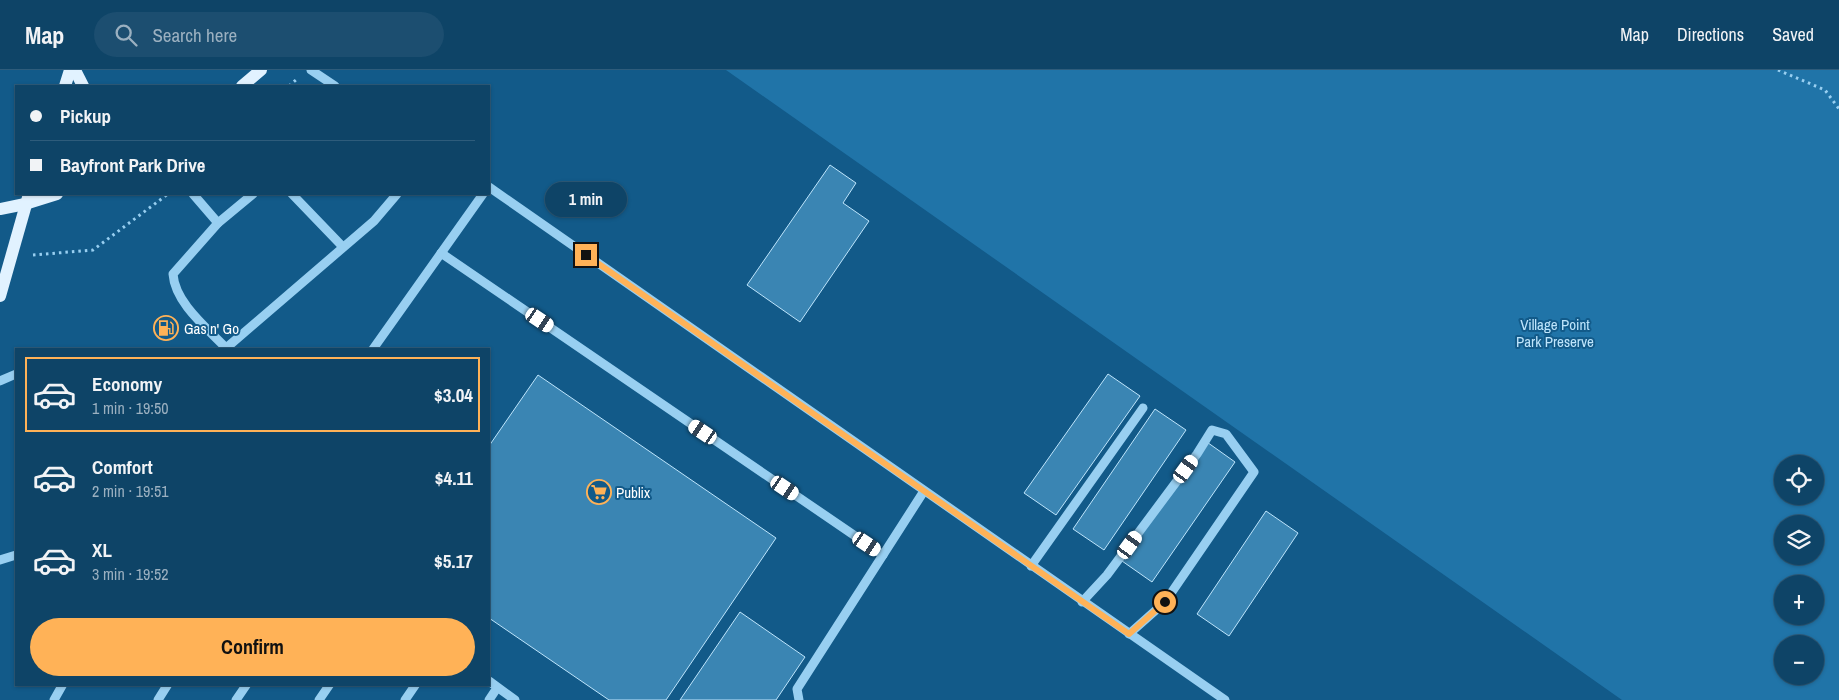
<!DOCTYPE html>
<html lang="en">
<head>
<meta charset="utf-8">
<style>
  body { margin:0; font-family:"Archivo Narrow",sans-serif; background:#1c4e70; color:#f1f3f6; height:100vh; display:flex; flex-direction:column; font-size:19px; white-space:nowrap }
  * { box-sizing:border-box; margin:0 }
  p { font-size:16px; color:#9bb0c0 }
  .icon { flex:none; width:28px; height:28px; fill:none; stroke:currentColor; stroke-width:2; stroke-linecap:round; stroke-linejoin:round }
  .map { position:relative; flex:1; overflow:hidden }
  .side { position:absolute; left:15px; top:278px; width:475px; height:338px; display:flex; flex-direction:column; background:#0e4467; border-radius:0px; box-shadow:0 1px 4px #0004,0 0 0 1px #2e5c7b }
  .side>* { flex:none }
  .top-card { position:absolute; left:15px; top:15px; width:475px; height:110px; border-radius:0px; box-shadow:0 1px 4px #0004,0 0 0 1px #2e5c7b; display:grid; align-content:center; height:110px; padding:0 15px; background:#0e4467 }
  .fabs { position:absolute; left:1774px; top:385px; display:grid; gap:10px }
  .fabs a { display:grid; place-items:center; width:50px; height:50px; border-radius:50%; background:#0e4467; box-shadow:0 1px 4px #0004,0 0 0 1px #2e5c7b; font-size:25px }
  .end { position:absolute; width:22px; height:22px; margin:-11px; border:6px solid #ffb257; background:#111; box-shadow:0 0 0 2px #111 }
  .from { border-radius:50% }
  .bubble { position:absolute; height:35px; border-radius:18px; background:#0e4467; box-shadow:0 1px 4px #0004,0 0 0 1px #2e5c7b; font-size:16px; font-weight:700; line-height:35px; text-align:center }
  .car { position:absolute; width:15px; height:30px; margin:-15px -8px; border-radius:6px; box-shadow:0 0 4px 1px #0007; background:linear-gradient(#fff 24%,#345 0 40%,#fff 0 76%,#345 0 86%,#fff 0) }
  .top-card b { display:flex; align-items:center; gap:18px; height:48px; font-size:19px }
  .top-card b+b { border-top:1px solid #2e5c7b }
  .top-card i { width:12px; height:12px; background:#f1f3f6 }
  ul { padding:9px 0 0; list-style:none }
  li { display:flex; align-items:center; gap:15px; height:75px; margin:0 10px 8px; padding:0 5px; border:2px solid transparent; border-radius:0px }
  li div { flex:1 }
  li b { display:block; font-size:19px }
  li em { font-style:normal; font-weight:700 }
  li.on { border-color:#ffb257 }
  li>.icon { width:45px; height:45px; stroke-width:1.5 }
  .button { display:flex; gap:10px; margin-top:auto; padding:10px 15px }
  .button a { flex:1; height:58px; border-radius:30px; background:#ffb257; color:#111; font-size:20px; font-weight:700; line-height:58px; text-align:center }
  header { display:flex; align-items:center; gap:30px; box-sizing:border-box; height:70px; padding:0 25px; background:#0e4467; border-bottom:1px solid #2e5c7b }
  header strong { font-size:24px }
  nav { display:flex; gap:28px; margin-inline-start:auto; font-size:18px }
  .search { width:350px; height:45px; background:#1c4e70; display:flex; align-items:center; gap:12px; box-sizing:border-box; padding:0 18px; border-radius:28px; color:#9bb0c0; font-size:19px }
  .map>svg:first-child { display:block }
  .green { fill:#2074a8; fill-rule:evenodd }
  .building { fill:#3a85b3; stroke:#bee5fc }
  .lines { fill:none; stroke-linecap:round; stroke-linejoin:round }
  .path { stroke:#98cff1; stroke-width:3; stroke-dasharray:2.5 4; stroke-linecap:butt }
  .minor { stroke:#98cff1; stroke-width:9 }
  .major { stroke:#e1f2ff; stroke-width:12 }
  .route { stroke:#ffb257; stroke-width:6 }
  .labels { text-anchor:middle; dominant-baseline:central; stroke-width:4; stroke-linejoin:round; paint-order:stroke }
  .park-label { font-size:15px; fill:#bee5fc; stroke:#125a89 }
  .poi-label { font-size:15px; fill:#fff; stroke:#125a89; text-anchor:start }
</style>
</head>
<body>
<header>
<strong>Map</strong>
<div class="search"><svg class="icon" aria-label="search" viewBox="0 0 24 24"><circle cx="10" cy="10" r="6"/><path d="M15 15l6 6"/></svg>Search here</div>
<nav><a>Map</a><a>Directions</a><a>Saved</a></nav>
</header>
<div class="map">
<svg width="1839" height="630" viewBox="0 0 1839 630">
  <rect width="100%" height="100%" fill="#125a89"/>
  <path class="green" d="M726,0H1839V630H1622ZM1782,394H1815V426H1782ZM1782,454H1815V486H1782ZM1782,514H1815V546H1782ZM1782,574H1815V606H1782Z"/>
  <g class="building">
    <path d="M830,95L856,113L843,133L869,151L800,252L747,215Z"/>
    <path d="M1108,304L1140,326L1056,445L1024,423Z"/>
    <path d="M538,305L776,468L666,630H609L489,548V376Z"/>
    <path d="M1155,339L1186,360L1104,480L1073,459Z"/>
    <path d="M1204,370L1235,392L1152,512L1122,491Z"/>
    <path d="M1266,441L1298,463L1229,566L1197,544Z"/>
    <path d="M740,542L805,587L776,630H680Z"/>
  </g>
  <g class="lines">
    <g class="path">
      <path d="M1778,0L1825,20L1839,39"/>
      <path d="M289,16L297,9"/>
      <path d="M33,185L93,180L168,124"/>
    </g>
    <g class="minor">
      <path d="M311,0L335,16"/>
      <path d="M489,117L1225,630"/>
      <path d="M193,124L218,153"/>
      <path d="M292,124L343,177"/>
      <path d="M441,183L883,485"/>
      <path d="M226,278C207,258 175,233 173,204L218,153L253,124"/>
      <path d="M225,279L374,151L397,124"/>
      <path d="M373,279L483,124"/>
      <path d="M0,311L16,304"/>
      <path d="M0,490L16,485"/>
      <path d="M1031,496L1143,338"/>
      <path d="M1082,532L1107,505L1197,384L1212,360L1226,364L1254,402L1165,532L1129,564"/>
      <path d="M489,611L515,630"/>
      <path d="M54,630L63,614"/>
      <path d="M158,630L168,614"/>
      <path d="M236,630L247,614"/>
      <path d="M319,630L330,614"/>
      <path d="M405,630L416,614"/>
      <path d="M489,630L497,618"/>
      <path d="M799,630L797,619L924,421"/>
    </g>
    <g class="major">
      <path d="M75,0L83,16"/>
      <path d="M65,16L70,0"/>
      <path d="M242,16L261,0"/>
      <path d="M0,139L25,134L57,124"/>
      <path d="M0,226L29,124"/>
    </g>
  </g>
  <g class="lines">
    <path class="route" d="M586,185L1129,564L1165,532"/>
  </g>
  <defs>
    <symbol id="fuel-ring" viewBox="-11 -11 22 22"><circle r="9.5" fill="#125a89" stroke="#ffb257" stroke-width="1.5"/><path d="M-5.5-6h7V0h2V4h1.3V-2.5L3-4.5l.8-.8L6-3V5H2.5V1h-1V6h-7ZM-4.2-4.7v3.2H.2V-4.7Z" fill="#ffb257"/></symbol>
    <symbol id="supermarket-ring" viewBox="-11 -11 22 22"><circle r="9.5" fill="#125a89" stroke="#ffb257" stroke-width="1.5"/><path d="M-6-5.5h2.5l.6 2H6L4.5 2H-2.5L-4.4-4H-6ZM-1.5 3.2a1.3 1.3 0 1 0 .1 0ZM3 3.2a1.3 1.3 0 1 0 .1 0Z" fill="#ffb257"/></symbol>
  </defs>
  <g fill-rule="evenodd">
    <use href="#fuel-ring" x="152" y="244" width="28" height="28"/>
    <use href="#supermarket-ring" x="585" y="408" width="28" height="28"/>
  </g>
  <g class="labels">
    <g class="park-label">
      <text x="1555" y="254">Village Point<tspan x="1555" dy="17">Park Preserve</tspan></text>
    </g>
    <g class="poi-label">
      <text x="184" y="258">Gas n' Go</text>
      <text x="616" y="422">Publix</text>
    </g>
  </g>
</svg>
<div class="fabs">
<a><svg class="icon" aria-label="locate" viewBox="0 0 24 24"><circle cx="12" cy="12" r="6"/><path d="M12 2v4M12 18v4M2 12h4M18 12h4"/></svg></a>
<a><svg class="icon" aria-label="layers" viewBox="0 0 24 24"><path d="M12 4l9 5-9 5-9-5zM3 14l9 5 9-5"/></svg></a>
<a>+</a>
<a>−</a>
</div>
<i class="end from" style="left:1165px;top:532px"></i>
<i class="end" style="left:586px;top:185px"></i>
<div class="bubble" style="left:545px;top:112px;width:82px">1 min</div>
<i class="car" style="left:540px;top:250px;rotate:124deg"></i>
<i class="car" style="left:703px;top:362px;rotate:304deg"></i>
<i class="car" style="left:1186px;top:399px;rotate:36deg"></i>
<i class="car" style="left:785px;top:418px;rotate:124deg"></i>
<i class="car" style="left:867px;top:474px;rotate:124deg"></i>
<i class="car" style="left:1130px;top:475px;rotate:36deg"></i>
<div class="top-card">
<b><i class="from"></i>Pickup</b>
<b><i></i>Bayfront Park Drive</b>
</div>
<section class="side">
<ul>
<li class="on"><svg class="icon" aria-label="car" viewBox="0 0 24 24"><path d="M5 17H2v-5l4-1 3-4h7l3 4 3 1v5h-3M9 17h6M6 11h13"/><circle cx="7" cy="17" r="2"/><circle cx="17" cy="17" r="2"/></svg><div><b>Economy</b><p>1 min · 19:50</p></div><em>$3.04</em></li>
<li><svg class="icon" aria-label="car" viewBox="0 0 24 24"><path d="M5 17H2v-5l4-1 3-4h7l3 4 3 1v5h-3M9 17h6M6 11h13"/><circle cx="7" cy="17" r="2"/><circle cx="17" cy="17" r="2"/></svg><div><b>Comfort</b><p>2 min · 19:51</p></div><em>$4.11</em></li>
<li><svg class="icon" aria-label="car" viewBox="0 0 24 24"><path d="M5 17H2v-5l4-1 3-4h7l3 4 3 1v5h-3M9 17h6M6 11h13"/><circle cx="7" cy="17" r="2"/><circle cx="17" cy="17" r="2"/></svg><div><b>XL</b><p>3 min · 19:52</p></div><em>$5.17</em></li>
</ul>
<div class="button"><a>Confirm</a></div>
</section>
</div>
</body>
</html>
